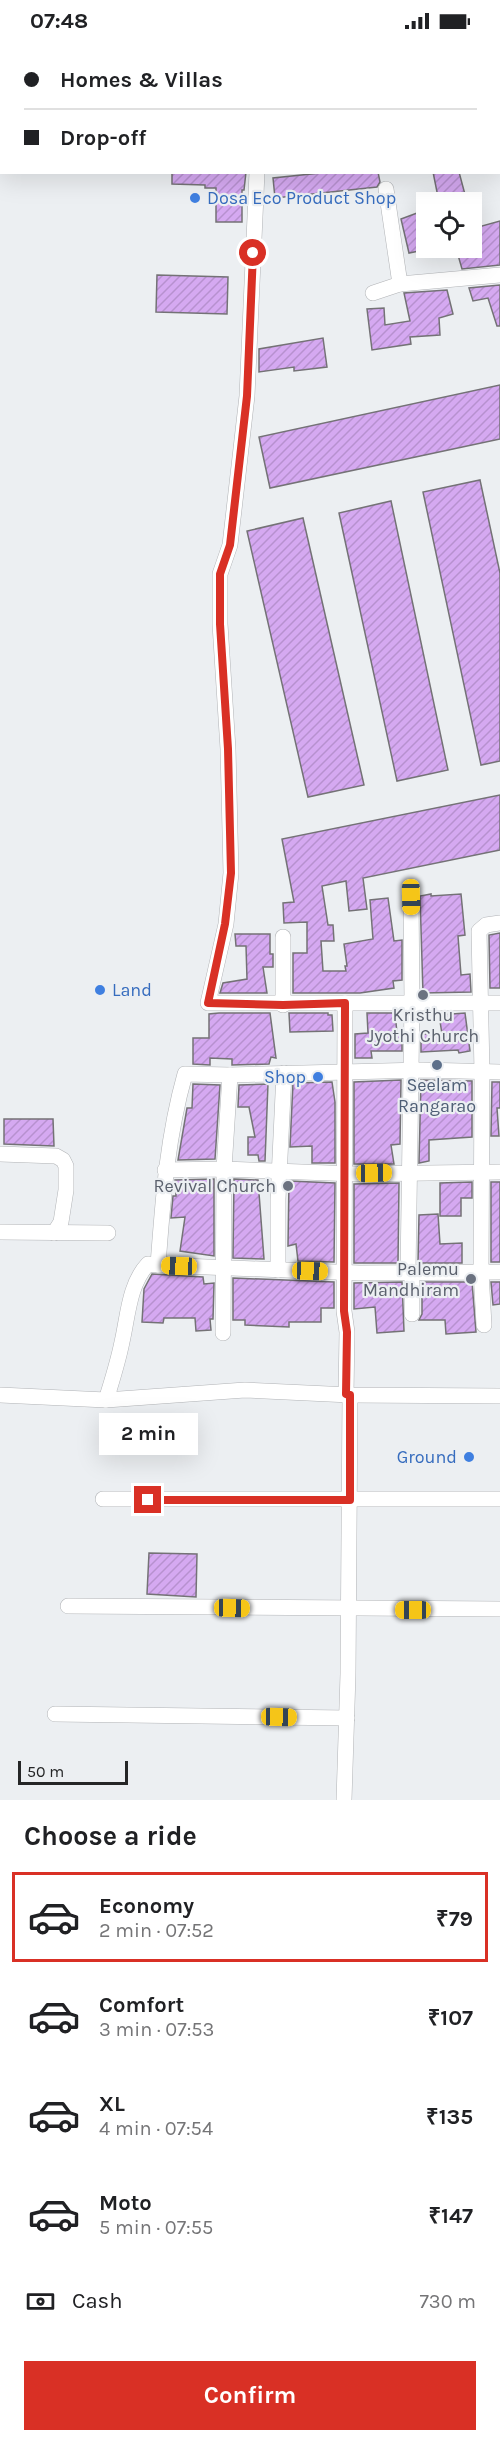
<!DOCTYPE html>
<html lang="en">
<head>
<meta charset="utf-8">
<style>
  body { margin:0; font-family:Karla,sans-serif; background:#f6f6f6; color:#202124; height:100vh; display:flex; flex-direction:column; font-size:22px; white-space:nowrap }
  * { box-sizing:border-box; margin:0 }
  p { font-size:20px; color:#757577 }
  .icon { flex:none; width:33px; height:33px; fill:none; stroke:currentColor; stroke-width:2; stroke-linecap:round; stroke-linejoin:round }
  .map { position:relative; height:1758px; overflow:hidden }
  .panel { display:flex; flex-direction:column; background:#fff; flex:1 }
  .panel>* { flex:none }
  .banner { position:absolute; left:0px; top:0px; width:501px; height:132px; box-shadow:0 6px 24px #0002; display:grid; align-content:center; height:132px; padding:0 24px; background:#fff }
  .controls { position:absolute; left:416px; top:150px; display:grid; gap:12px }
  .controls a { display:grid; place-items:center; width:66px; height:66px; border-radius:0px; background:#fff; box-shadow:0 6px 24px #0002; font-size:30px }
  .scale { position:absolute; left:18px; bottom:15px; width:110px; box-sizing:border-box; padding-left:6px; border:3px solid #252627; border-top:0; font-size:16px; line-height:21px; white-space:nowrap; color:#252627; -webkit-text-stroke:4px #eceff2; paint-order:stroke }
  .end { position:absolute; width:27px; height:27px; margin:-14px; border:8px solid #d93025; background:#fff; box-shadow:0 0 0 3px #fff }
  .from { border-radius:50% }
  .bubble { position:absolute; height:42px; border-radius:0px; background:#fff; box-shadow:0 6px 24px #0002; font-size:20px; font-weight:700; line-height:42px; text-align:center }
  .car { position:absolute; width:18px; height:36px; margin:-18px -9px; border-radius:8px; box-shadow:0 0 4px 2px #0007; background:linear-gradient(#f5c518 24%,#345 0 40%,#f5c518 0 76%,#345 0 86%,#f5c518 0) }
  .banner b { display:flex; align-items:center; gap:21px; height:57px; font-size:22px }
  .banner b+b { border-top:2px solid #e0e0e0 }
  .banner i { width:15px; height:15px; background:#202124 }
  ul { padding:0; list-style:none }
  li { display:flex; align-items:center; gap:18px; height:90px; margin:0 12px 9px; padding:0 12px; border:3px solid transparent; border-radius:0px }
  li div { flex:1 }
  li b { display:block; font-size:22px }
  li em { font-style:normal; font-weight:700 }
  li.selected { border-color:#d93025 }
  li>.icon { width:54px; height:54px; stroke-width:1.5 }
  h2 { padding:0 24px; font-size:27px; line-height:72px }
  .pay { display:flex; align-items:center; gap:15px; height:66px; padding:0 24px; font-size:22px }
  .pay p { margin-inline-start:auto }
  .primary-button { display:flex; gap:12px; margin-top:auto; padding:12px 24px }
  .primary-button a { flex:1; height:69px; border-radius:0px; background:#d93025; color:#fff; font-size:24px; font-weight:700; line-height:69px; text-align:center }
  .status { display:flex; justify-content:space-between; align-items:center; height:42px; padding:0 30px; background:#fff; direction:ltr }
  .status svg { height:16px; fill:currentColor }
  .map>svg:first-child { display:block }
  .building { fill:url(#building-hatch); stroke:#747276; stroke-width:1.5 }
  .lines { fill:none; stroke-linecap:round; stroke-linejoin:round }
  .minor-casing { stroke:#b1b3b6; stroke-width:16 }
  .minor { stroke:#fff; stroke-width:15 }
  .route { stroke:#d93025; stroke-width:8 }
  .shop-dot { fill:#3f7fe0; stroke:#eceff2; stroke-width:2 }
  .worship-dot { fill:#6b7280; stroke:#eceff2; stroke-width:2 }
  .service-dot { fill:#5c6f8a; stroke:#eceff2; stroke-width:2 }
  .labels { text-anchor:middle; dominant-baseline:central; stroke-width:4.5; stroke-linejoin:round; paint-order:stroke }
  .shop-label { font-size:18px; fill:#366cbe; stroke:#eceff2; text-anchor:start }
  .worship-label { font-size:18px; fill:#5b616d; stroke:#eceff2; text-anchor:end }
  .service-label { font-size:18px; fill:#4e5e75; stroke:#eceff2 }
</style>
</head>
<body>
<div class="status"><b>07:48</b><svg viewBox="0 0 49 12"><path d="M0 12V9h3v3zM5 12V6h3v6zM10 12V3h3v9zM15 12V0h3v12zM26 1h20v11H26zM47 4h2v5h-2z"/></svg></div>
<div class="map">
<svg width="500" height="1758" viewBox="0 0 500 1758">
  <defs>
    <pattern id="building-hatch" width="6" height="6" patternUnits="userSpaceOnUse" patternTransform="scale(1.5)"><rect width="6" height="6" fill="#d5a9f1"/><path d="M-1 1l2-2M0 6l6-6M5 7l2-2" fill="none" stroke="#b791cf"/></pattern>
  </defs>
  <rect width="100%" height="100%" fill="#eceff2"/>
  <g class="building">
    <path d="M172,130H246L244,148H242V180H216V146H205V143L172,142Z"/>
    <path d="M330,130H378L380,140L377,145L275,156L273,136Z"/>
    <path d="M433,130H459L467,160H439Z"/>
    <path d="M417,171L424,208L409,211L401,177Z"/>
    <path d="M500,179V223L462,227L456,206H471V187Z"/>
    <path d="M157,233L228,235L227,272L156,270Z"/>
    <path d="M500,243V284H497L488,256L473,259L469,246Z"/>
    <path d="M447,248L453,272L439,276L440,293L410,295L411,302L372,308L367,267L384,266L385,283L410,279L404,251Z"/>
    <path d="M323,296L327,325L294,329V325L259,330V307Z"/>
    <path d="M500,343V397L270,446L259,395Z"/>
    <path d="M480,438L500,531V719L481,723L423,450Z"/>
    <path d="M391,459L448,728L397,739L339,471Z"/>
    <path d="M303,476L364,743L308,755L247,489Z"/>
    <path d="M500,753V808L363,836L367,867L349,869L346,839L322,844L328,883H333L334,899H321L323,929H346L345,924H347L344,902L373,897L370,858L388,856L394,899L402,898V938L393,939L394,946L360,951H293V911H307V880L284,881L283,861L294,860L282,797Z"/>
    <path d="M431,852V854L461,852L465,893L458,894L461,933L470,932L471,950L423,951L420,854Z"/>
    <path d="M500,891V946H490L489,893Z"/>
    <path d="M235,892H270V912H273V925H263L267,951H220L223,941L247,937L246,904H236Z"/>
    <path d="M219,971H270L276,1016L271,1015L269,1022L232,1023V1017L210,1016V1023L193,1022V996H209V972Z"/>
    <path d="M289,971H328V973H332L333,989L290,990Z"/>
    <path d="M367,971H395L397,991H402V1009H371L372,1016H355V992L368,991Z"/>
    <path d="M465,971L470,1009L459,1011L458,1008L421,1010V992H442L439,973Z"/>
    <path d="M401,1038L400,1102L391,1103L394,1122H354V1040Z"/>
    <path d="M421,1038L472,1039V1095L429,1098V1119L419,1121Z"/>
    <path d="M332,1040L335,1060V1121H312V1104L290,1105L293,1041Z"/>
    <path d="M492,1040H500V1066H497L499,1094H491Z"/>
    <path d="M193,1042L220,1043L215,1117L178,1118L187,1066H192Z"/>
    <path d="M268,1042L265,1119H259L258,1113H248V1095H255L249,1065H238L239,1043Z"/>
    <path d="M4,1077H53L54,1104L4,1102Z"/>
    <path d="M214,1137V1214L180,1209L185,1175L171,1176L173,1154H176L175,1138Z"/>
    <path d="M234,1137L258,1138L264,1217L233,1216Z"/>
    <path d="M289,1139L335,1141L334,1220L298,1219L296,1202L288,1204Z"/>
    <path d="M472,1140V1156H461V1174H440V1141Z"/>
    <rect x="491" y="1140" width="9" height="80"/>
    <path d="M399,1141L398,1221H354V1142Z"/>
    <path d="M438,1172L440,1202L462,1201V1221H418L419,1173Z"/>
    <path d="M152,1232L203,1235L204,1242L214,1241L213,1277H210L211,1288L196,1289L195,1276H164L163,1281L142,1280L144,1247Z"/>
    <path d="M233,1236L334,1240V1266H321V1280H289V1285L245,1283V1278H233Z"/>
    <path d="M402,1240L404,1289L377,1291L375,1265L354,1267V1241Z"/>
    <path d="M422,1240H472L476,1290L446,1292L445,1278H419L422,1272Z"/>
    <path d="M491,1240H500V1262L493,1263Z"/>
    <path d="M149,1511L197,1512L196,1555L147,1552Z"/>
  </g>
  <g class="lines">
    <defs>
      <g id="minor">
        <path d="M80,2V0"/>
        <path d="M267,2V0"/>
        <path d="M257,130L247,354L230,503L220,532V582L228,707L231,831L226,882L208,961H500"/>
        <path d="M386,147L400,242L500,233"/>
        <path d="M373,251L400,242"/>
        <path d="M345,961L344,1269L347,1290L346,1352"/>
        <path d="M283,963V895"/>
        <path d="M500,1030L422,1028L230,1033L185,1032C167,1096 163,1157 158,1223L148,1222C129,1242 128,1274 122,1300C118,1320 112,1339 106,1358L245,1348L350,1353L500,1354"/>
        <path d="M0,1112L56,1114L63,1118L66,1124V1148L61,1180L54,1191"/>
        <path d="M165,1128L224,1127L356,1132L500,1130"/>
        <path d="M0,1190L108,1191"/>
        <path d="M158,1223L359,1231L500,1230"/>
        <path d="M278,1228V1157L284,1031"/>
        <path d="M408,1231L412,960L411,855"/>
        <path d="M412,1272V1231"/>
        <path d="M484,1283L481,1230L482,1030L479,889L486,883L500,881"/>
        <path d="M223,1291L224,1127L230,1033"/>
        <path d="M0,1353L106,1358"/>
        <path d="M103,1457H500"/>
        <path d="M68,1564L500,1567"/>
        <path d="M55,1672L347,1676"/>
        <path d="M344,1758L348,1632L350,1353"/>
      </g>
    </defs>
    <use href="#minor" class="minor-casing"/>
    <use href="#minor" class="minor"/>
  </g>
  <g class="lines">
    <path class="route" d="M148,1458H350V1353L346,1352L347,1290L344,1269L345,961L283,963L208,961L225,882L231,831L228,707L220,582V532L230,503L247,354L253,211"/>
  </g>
  <g class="shop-dot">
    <circle cx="195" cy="156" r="6"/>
    <circle cx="100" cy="948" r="6"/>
    <circle cx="318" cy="1035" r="6"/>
    <circle cx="469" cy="1415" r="6"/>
  </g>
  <g class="worship-dot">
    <circle cx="423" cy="953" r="6"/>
    <circle cx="288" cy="1144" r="6"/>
    <circle cx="471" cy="1237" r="6"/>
  </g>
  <circle class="service-dot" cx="437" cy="1023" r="6"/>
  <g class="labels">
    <g class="shop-label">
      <text x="207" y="156">Dosa Eco Product Shop</text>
      <text x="112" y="948">Land</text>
      <text x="306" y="1035" text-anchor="end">Shop</text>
      <text x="457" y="1415" text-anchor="end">Ground</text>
    </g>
    <g class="worship-label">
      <text x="423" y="973" text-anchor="middle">Kristhu<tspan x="423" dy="21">Jyothi Church</tspan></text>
      <text x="276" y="1144">Revival Church</text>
      <text x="459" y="1227">Palemu<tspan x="459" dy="21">Mandhiram</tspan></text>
    </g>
    <g class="service-label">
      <text x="437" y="1043">Seelam<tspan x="437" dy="21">Rangarao</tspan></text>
    </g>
  </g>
</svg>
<div class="controls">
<a><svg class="icon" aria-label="locate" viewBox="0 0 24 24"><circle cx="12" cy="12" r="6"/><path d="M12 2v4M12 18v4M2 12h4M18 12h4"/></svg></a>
</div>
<div class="scale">50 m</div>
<i class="end from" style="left:253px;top:211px"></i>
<i class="end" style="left:148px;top:1458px"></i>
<div class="bubble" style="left:99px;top:1371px;width:99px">2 min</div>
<i class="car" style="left:411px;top:855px;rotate:179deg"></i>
<i class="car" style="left:374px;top:1131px;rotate:89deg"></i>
<i class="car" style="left:179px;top:1224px;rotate:272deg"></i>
<i class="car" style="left:310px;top:1229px;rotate:92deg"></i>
<i class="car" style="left:232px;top:1566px;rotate:91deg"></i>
<i class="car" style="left:413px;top:1568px;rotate:270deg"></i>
<i class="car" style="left:279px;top:1675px;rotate:91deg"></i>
<div class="banner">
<b><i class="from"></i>Homes &amp; Villas</b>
<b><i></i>Drop-off</b>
</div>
</div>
<section class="panel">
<h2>Choose a ride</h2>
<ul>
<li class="selected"><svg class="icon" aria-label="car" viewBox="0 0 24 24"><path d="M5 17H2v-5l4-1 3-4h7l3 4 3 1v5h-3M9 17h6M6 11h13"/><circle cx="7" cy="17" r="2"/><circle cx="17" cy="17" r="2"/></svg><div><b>Economy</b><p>2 min · 07:52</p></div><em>₹79</em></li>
<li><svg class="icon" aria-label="car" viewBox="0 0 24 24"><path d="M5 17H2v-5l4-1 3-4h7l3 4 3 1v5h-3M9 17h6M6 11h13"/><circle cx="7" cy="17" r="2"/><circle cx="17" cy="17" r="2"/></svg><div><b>Comfort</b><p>3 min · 07:53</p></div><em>₹107</em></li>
<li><svg class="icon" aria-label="car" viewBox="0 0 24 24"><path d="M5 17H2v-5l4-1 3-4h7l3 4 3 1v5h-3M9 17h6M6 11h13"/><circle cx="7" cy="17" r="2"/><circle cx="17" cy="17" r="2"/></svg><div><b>XL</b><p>4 min · 07:54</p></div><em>₹135</em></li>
<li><svg class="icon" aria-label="car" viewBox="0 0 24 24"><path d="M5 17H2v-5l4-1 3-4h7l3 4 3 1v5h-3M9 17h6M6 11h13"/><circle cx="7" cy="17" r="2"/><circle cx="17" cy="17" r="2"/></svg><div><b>Moto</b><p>5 min · 07:55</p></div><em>₹147</em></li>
</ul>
<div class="pay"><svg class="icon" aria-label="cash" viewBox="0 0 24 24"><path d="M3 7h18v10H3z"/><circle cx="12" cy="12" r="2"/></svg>Cash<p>730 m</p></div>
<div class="primary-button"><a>Confirm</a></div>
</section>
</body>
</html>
